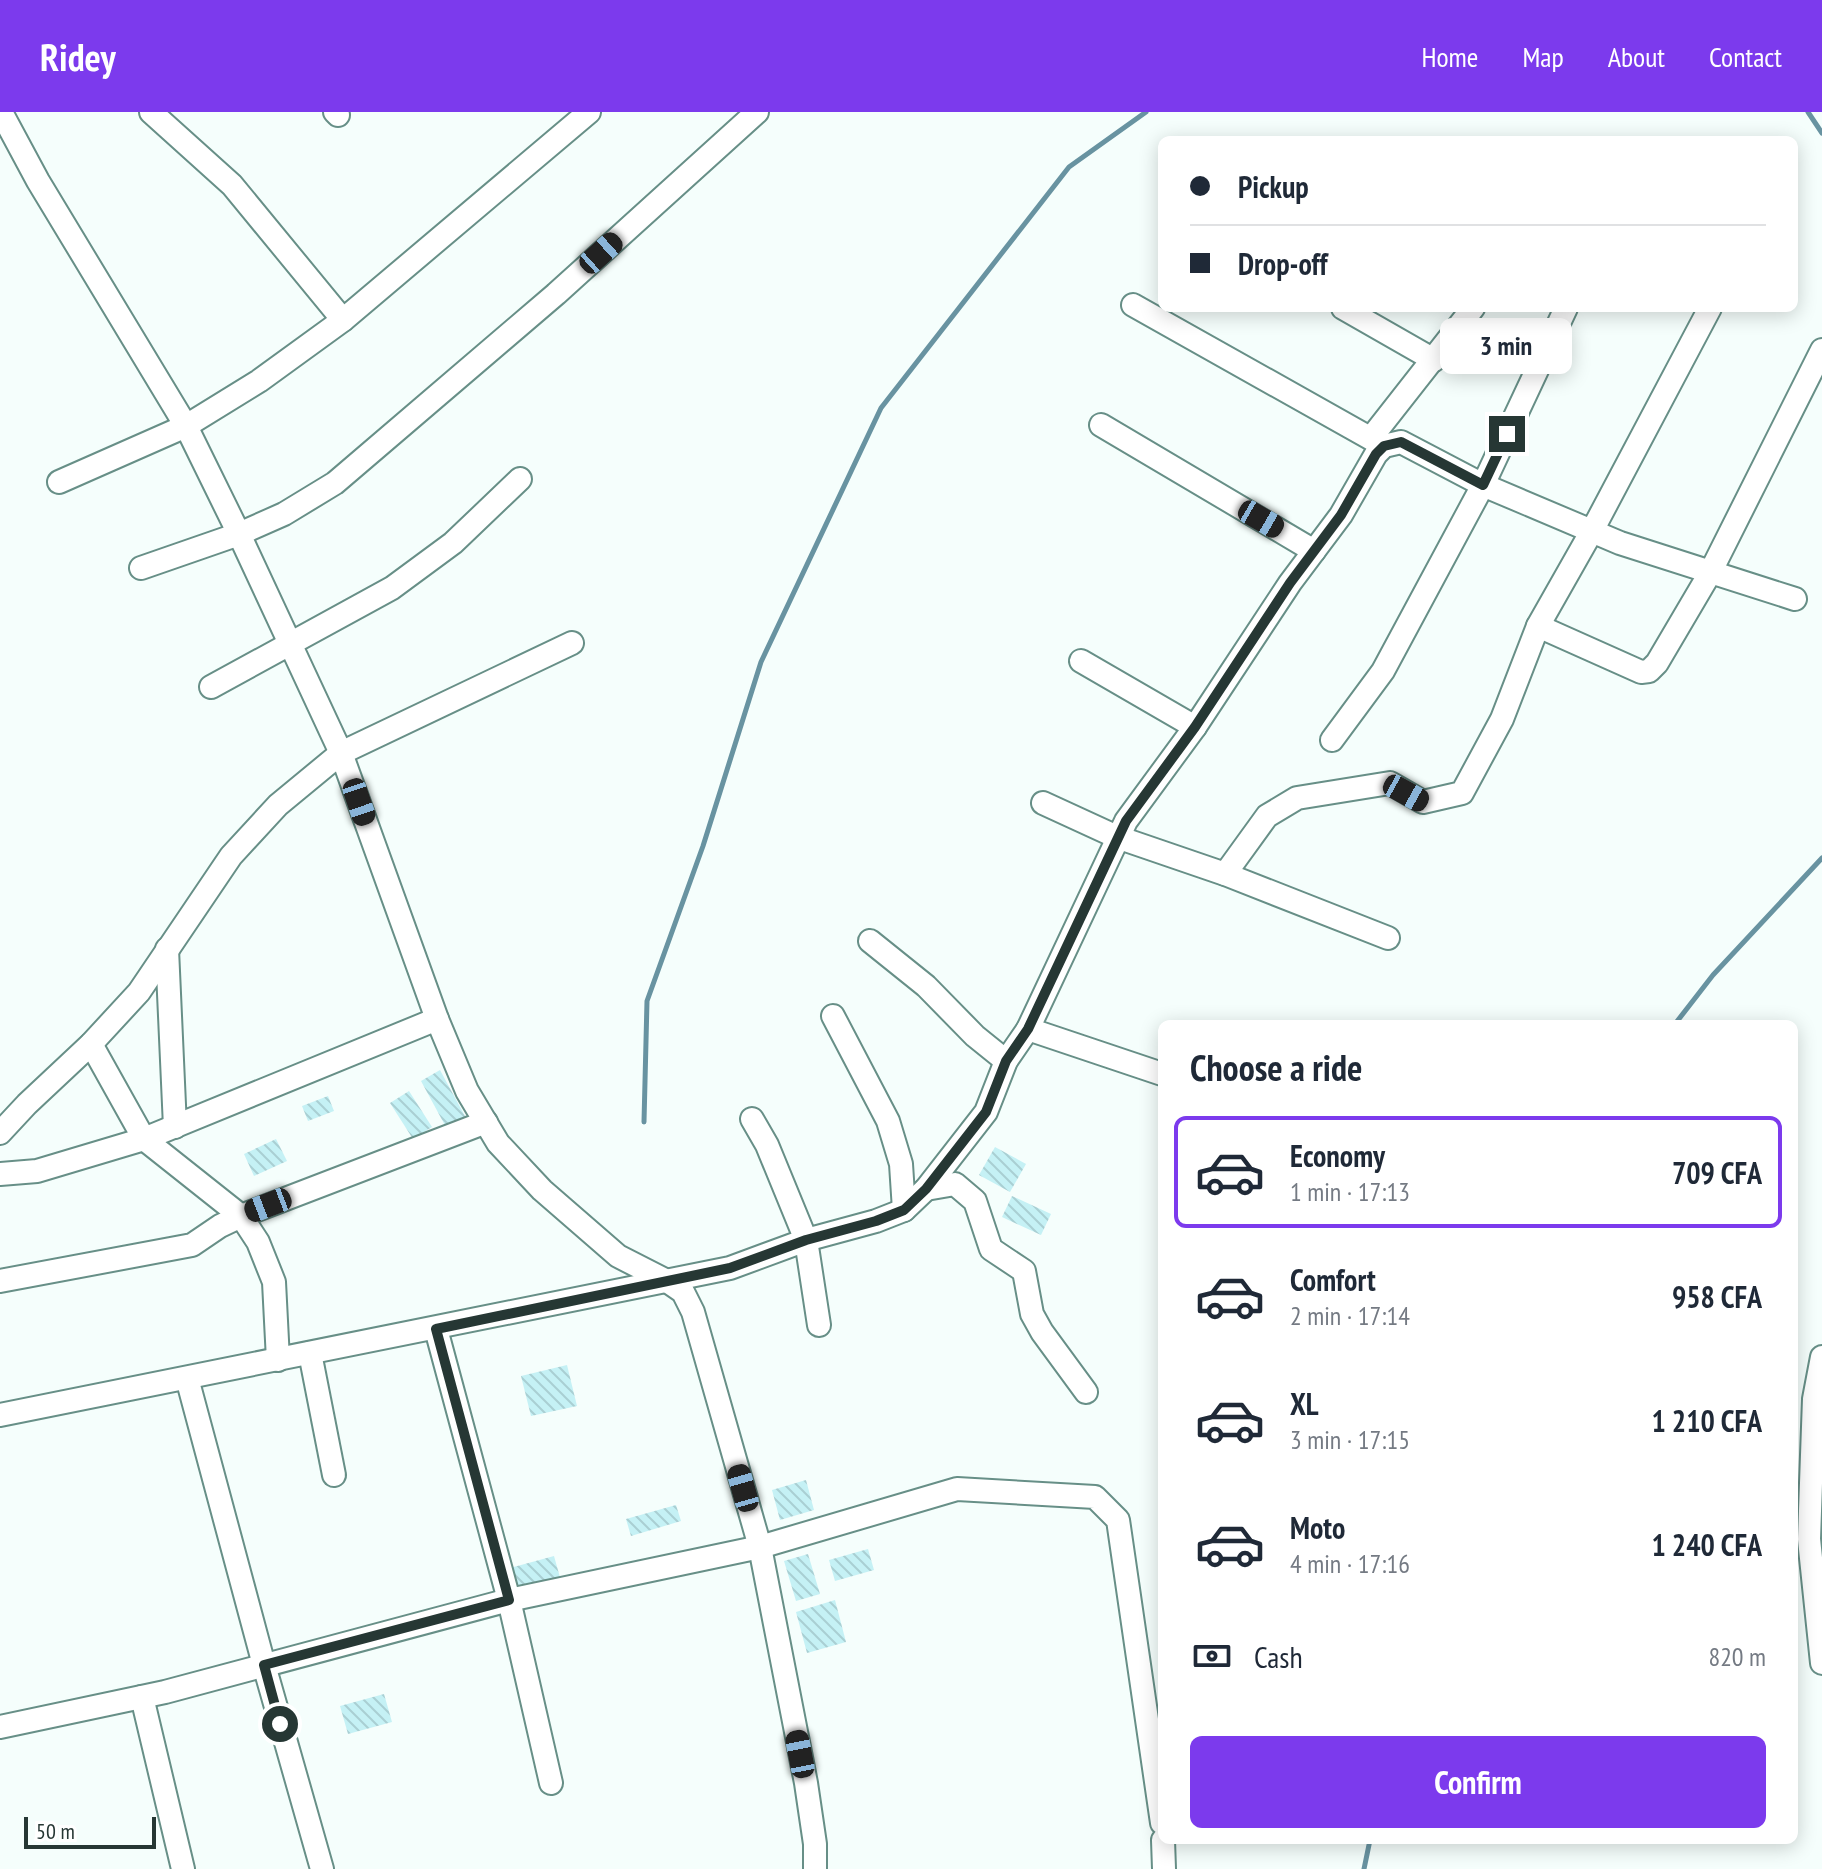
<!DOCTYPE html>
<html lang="en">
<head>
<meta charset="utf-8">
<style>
  body { margin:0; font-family:"PT Sans Narrow",sans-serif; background:#f2f2f3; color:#1f2937; height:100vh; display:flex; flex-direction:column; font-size:30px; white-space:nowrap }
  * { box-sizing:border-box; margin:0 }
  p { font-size:26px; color:#747a83 }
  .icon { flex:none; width:44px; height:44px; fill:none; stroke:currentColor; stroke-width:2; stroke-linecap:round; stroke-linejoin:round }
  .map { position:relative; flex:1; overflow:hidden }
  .panel { position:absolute; left:1158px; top:908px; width:640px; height:824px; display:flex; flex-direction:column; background:#fff; border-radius:12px; box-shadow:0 4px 20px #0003 }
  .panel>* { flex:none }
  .guide { position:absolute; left:1158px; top:24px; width:640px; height:176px; border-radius:12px; box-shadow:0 4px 20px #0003; display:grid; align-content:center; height:176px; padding:0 32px; background:#fff }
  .scale { position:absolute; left:24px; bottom:20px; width:132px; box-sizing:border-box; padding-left:8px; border:4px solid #263734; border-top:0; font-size:22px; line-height:28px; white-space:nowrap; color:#263734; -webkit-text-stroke:6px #fff; paint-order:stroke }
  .end { position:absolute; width:36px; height:36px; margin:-18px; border:10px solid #263734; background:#fff; box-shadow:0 0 0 4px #fff }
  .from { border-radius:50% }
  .bubble { position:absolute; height:56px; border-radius:12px; background:#fff; box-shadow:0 4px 20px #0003; font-size:26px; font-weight:800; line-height:56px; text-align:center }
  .car { position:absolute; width:24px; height:48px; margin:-24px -12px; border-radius:10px; box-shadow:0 0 6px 2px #0007; background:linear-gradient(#222 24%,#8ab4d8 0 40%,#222 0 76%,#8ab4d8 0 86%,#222 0) }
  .guide b { display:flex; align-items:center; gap:28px; height:76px; font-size:30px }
  .guide b+b { border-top:2px solid #e0e1e3 }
  .guide i { width:20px; height:20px; background:#1f2937 }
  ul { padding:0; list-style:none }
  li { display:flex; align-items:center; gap:24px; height:112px; margin:0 16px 12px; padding:0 16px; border:4px solid transparent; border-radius:12px }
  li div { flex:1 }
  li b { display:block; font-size:30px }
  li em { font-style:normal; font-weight:800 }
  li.selected { border-color:#7c3aed }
  li>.icon { width:72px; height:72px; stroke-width:1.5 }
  h2 { padding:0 32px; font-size:36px; line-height:96px }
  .pay { display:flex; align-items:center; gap:20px; height:88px; padding:0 32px; font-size:30px }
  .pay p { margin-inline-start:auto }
  .primary-button { display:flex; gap:16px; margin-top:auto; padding:16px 32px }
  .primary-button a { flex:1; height:92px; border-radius:12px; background:#7c3aed; color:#fff; font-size:32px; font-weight:800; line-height:92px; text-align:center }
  header { display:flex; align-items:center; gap:48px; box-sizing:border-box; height:112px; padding:0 40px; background:#7c3aed; color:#fff }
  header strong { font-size:38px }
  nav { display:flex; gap:44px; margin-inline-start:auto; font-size:28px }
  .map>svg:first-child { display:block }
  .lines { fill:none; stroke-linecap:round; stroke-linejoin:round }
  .stream { stroke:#6893a1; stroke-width:5 }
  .building { fill:url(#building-back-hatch) }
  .street-casing { stroke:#678f87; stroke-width:26 }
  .street { stroke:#fff; stroke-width:22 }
  .route { stroke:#263734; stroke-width:10 }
</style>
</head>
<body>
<header>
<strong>Ridey</strong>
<nav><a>Home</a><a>Map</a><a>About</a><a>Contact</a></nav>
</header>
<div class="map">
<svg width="1822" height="1757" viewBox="0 0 1822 1757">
  <defs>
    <pattern id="building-back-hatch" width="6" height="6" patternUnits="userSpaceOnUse" patternTransform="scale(2)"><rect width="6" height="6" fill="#c5f1f5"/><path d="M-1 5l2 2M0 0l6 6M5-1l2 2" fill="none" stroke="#a9cfd3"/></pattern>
  </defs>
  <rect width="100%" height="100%" fill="#f5fefc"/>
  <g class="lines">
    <g class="stream">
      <path d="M1808,0L1822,21"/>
      <path d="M1675,912L1713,863L1822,746"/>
      <path d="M644,1010L647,889L703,734L761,550L881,296L1069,55L1146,0"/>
      <path d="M1364,1757L1370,1728"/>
    </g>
  </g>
  <g class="building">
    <path d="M440,958L466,1006L447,1017L421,969Z"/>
    <path d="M409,979L432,1015L413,1027L390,991Z"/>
    <path d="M328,984L334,999L308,1009L302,994Z"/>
    <path d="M276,1027L287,1049L254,1064L244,1042Z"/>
    <path d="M995,1035L1026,1052L1010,1080L979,1063Z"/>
    <path d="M1012,1084L1051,1102L1041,1123L1002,1105Z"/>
    <path d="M567,1253L577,1294L531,1304L521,1264Z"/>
    <path d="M806,1368L814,1398L780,1408L772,1378Z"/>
    <path d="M676,1393L681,1409L631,1424L626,1407Z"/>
    <path d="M868,1437L874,1458L835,1469L829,1448Z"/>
    <path d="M808,1442L820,1482L796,1489L784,1449Z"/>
    <path d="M554,1444L561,1469L518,1481L510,1456Z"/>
    <path d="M835,1488L846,1530L807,1541L796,1500Z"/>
    <path d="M384,1582L392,1610L348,1622L340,1594Z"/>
  </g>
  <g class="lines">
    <defs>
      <g id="street">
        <path d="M1,0L38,69L186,314L239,422L341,641L437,907L467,979L498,1031L542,1078L618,1144L667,1169L683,1180L693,1200L760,1435L806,1671L815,1732V1757"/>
        <path d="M151,0L232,73L343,208"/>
        <path d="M335,0L338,3"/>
        <path d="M1133,193L1384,334"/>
        <path d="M1343,196L1434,248"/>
        <path d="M1101,313L1314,439"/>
        <path d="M1371,326L1473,196"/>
        <path d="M59,370L186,314L259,269L343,208L589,0"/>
        <path d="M141,456L239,422L284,402L335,371L556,182L757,0"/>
        <path d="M1538,514L1641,560L1649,559L1657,551L1710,461L1822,238"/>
        <path d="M1081,549L1195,615"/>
        <path d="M211,575L392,476L453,431L520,367"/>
        <path d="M1332,628L1383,559L1483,373L1566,196"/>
        <path d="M1043,691L1117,725L1225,762L1388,826"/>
        <path d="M1225,762L1267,704L1297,686L1390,671L1423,690L1462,681L1502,607L1538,514L1593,417L1710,196"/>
        <path d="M870,829L926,874L975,924L1006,949"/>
        <path d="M167,837L175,1015"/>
        <path d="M833,904L888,1009L901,1052L904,1098"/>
        <path d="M1028,917L1162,962"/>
        <path d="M91,932L144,1027L241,1104L258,1130L274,1170L278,1248"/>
        <path d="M752,1007L767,1033L806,1128L819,1213"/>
        <path d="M0,1021L27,992L91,932L139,880L231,744L278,693L341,641L572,531"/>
        <path d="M0,1062L37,1059L144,1027L437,907"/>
        <path d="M926,1077L955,1072L975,1089L991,1137L1024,1159L1032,1202L1042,1220L1086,1280"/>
        <path d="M0,1169L192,1133L220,1114L241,1104L486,1010"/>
        <path d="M436,1217L509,1488L551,1671"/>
        <path d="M310,1241L334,1363"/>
        <path d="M1822,1245L1814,1287L1809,1427L1822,1551"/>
        <path d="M187,1266L264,1553L322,1757"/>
        <path d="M0,1303L730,1156L806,1128L876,1109L904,1098L926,1077L986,1000L1006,949L1028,917L1126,709L1195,615L1290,471L1341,403L1376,342L1384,334L1401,330L1483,373L1620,431L1795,487"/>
        <path d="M142,1585L183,1757"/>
        <path d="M0,1615L165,1580L509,1488L760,1435L957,1377L1095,1385L1118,1408L1162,1711"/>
        <path d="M1163,1728L1164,1757"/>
      </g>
    </defs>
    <use href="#street" class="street-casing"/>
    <use href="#street" class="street"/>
  </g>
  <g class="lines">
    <path class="route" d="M280,1612L264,1553L509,1488L436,1217L730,1156L806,1128L876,1109L904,1098L926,1077L986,1000L1006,949L1028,917L1126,709L1195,615L1290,471L1341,403L1376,342L1384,334L1401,330L1483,373L1507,322"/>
  </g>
</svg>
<div class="scale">50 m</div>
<i class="end from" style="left:280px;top:1612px"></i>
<i class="end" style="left:1507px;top:322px"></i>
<div class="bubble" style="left:1440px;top:206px;width:132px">3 min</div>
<i class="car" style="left:601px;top:141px;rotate:48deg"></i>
<i class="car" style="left:1261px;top:407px;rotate:120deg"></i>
<i class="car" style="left:1406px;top:681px;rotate:119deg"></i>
<i class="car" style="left:359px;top:690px;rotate:161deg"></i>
<i class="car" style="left:268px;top:1093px;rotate:249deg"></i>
<i class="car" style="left:743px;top:1376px;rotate:344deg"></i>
<i class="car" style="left:800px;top:1642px;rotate:349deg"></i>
<div class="guide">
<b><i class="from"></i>Pickup</b>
<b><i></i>Drop-off</b>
</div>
<section class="panel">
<h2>Choose a ride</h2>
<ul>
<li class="selected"><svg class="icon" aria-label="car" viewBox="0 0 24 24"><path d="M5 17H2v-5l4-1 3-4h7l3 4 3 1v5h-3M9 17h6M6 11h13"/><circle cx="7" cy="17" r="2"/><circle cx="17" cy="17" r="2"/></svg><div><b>Economy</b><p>1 min · 17:13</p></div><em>709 CFA</em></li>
<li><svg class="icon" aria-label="car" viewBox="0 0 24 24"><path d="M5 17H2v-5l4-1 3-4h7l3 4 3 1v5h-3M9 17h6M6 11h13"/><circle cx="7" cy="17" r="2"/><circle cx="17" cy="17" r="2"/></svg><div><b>Comfort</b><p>2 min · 17:14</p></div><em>958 CFA</em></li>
<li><svg class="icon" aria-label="car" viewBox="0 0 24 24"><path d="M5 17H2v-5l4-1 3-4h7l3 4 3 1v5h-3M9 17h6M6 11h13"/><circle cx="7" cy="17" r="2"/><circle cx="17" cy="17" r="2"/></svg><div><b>XL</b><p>3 min · 17:15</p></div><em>1 210 CFA</em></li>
<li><svg class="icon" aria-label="car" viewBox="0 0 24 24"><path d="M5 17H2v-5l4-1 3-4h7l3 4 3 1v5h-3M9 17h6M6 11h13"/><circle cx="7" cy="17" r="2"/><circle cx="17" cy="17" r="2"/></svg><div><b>Moto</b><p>4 min · 17:16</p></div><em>1 240 CFA</em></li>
</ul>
<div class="pay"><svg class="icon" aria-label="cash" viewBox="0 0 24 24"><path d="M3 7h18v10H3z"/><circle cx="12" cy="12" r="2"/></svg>Cash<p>820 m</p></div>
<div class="primary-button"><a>Confirm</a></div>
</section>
</div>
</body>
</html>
